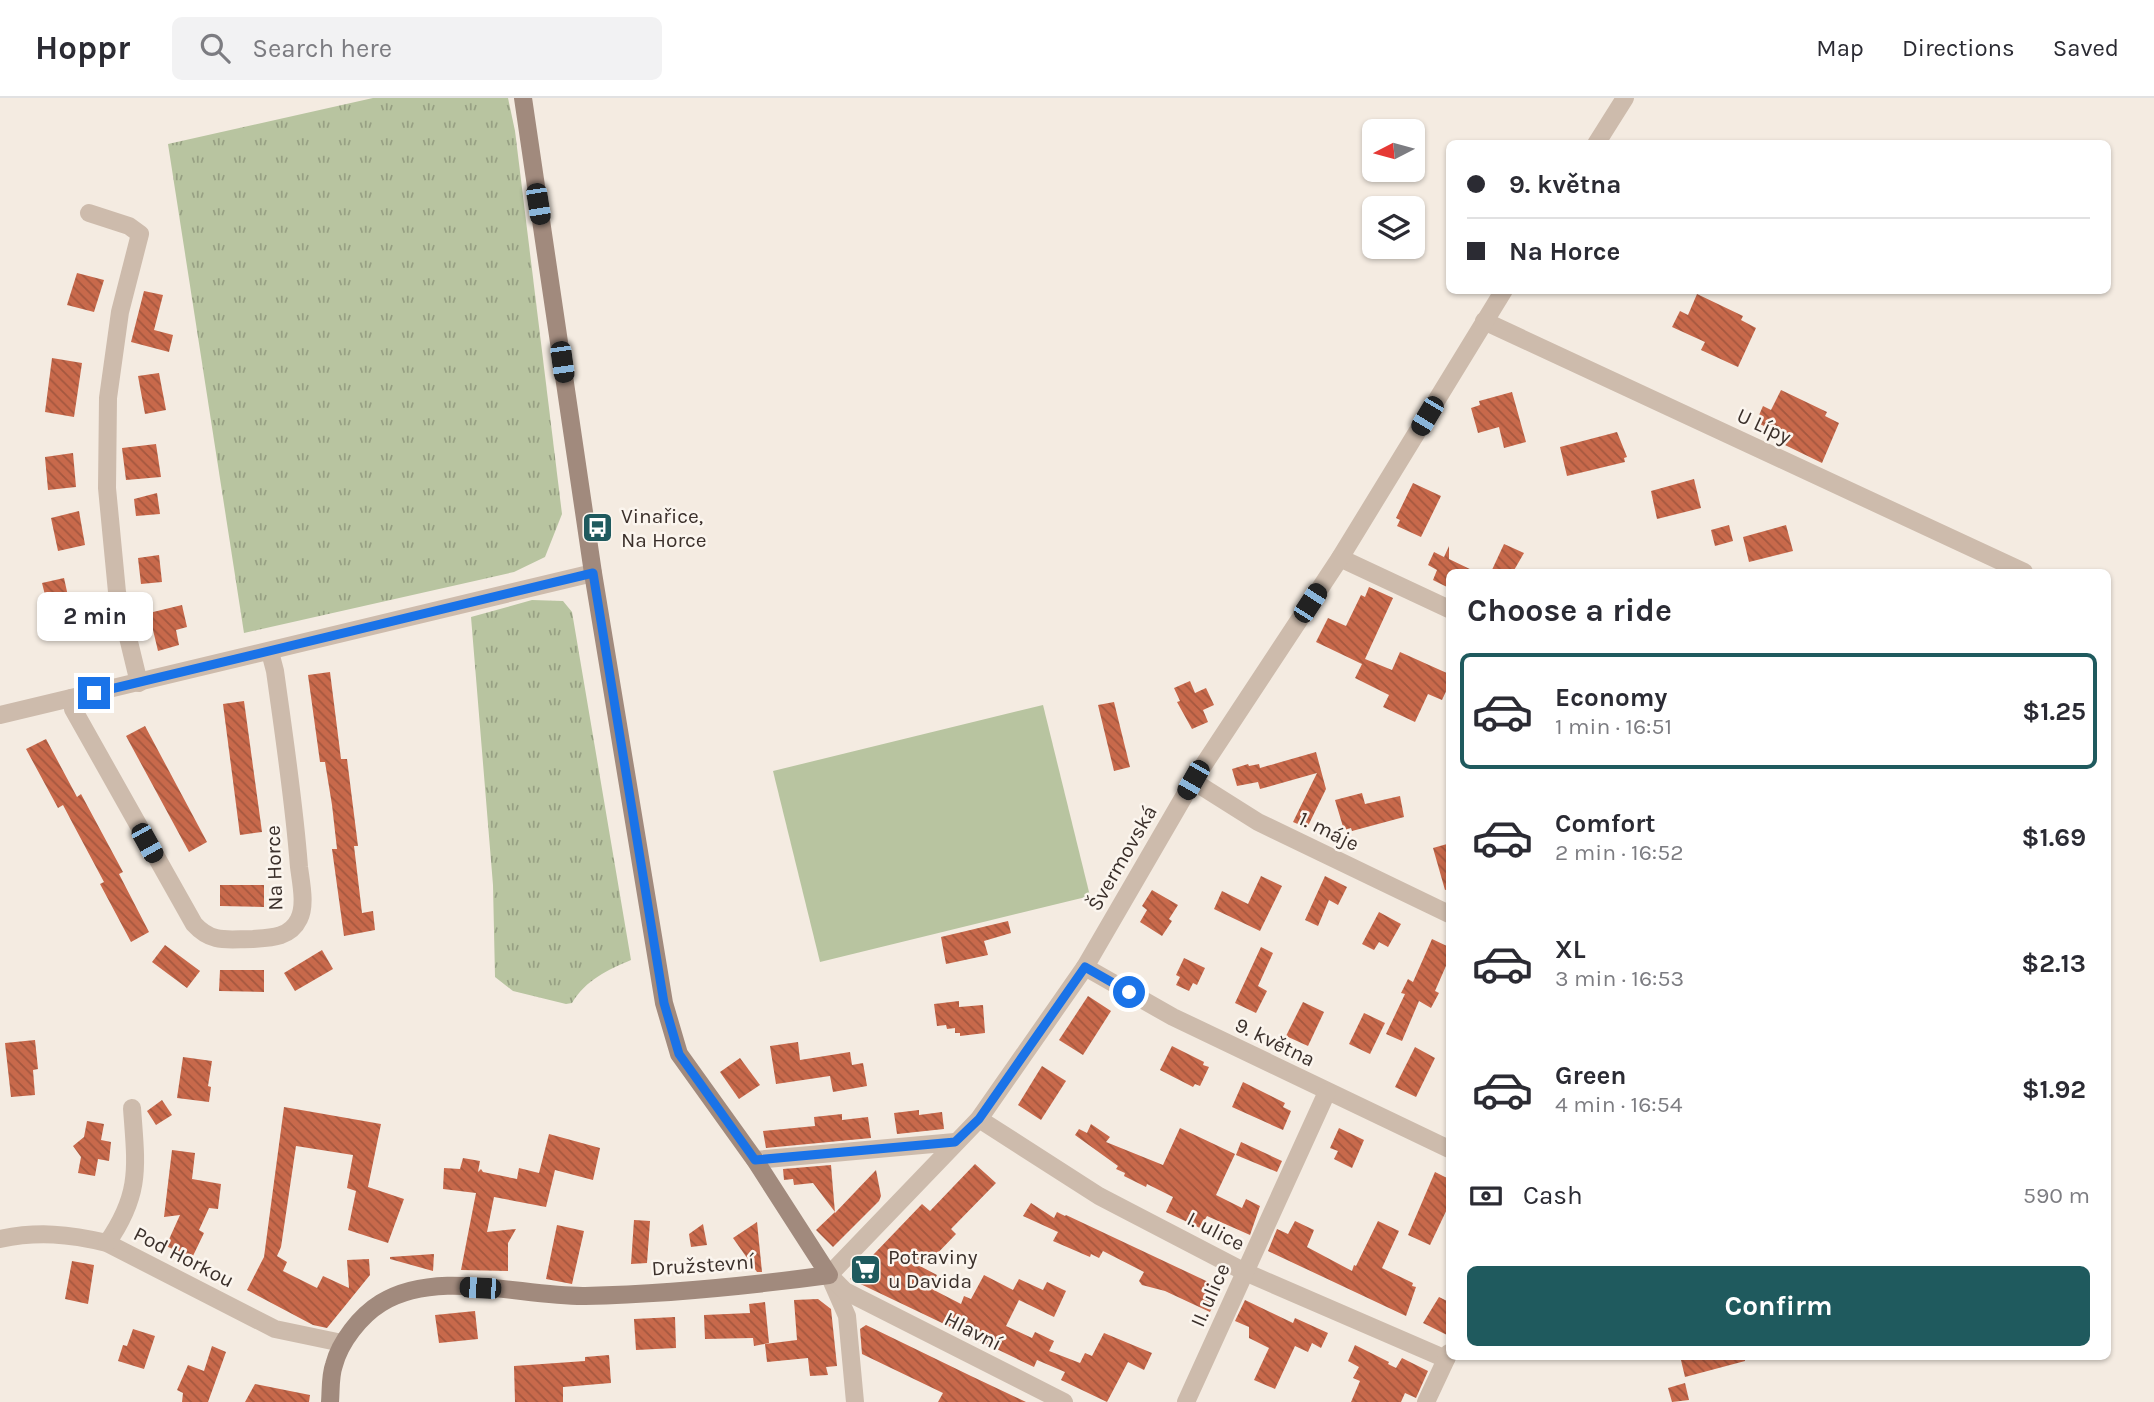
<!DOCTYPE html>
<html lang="en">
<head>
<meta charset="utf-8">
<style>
  body { margin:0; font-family:Karla,sans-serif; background:#f2f2f3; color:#2b2b33; height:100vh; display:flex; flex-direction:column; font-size:26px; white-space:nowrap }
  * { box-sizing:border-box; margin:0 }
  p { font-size:23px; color:#7c7c81 }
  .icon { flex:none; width:38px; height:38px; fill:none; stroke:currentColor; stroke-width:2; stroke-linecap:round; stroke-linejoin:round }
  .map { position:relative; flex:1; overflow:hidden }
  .details { position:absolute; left:1446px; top:471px; width:665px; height:791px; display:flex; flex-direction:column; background:#fff; border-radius:10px; box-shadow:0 2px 5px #0004 }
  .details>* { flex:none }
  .top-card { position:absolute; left:1446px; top:42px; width:665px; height:154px; border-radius:10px; box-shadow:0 2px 5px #0004; display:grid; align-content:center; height:154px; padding:0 21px; background:#fff }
  .needle { width:46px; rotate:264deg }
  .controls { position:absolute; left:1362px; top:21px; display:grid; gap:14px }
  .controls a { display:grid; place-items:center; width:63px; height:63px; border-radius:10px; background:#fff; box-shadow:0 2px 5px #0004; font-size:35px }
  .end { position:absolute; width:32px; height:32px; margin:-16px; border:9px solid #1a73e8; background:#fff; box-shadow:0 0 0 4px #fff }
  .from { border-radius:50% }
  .bubble { position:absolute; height:49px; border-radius:10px; background:#fff; box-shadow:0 2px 5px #0004; font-size:23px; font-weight:700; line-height:49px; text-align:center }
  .car { position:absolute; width:21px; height:42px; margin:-21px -10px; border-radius:9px; box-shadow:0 0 5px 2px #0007; background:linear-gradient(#222 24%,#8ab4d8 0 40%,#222 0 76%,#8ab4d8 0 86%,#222 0) }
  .top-card b { display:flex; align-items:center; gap:24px; height:66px; font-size:26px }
  .top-card b+b { border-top:2px solid #e1e1e2 }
  .top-card i { width:18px; height:18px; background:#2b2b33 }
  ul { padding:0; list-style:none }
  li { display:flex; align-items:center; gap:21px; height:116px; margin:0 14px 10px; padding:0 7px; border:4px solid transparent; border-radius:10px }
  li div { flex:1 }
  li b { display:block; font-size:26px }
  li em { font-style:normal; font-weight:700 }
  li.active { border-color:#1f5a5e }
  li>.icon { width:63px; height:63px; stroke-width:1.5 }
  h2 { padding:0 21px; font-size:32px; line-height:84px }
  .pay { display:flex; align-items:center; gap:18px; height:77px; padding:0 21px; font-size:26px }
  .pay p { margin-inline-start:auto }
  .primary-button { display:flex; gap:14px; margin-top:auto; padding:14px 21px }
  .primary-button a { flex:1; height:80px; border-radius:10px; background:#1f5a5e; color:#fff; font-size:28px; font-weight:700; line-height:80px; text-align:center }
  header { display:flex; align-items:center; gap:42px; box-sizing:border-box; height:98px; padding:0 35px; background:#fff; border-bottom:2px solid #e1e1e2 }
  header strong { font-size:33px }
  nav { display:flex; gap:38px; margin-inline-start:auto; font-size:24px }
  .search { width:490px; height:63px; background:#f2f2f3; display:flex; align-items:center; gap:18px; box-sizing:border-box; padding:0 24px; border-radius:10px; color:#7c7c81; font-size:26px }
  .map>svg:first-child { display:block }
  .grass { fill:url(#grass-tufts) }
  .pitch { fill:#b8c4a0 }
  .building { fill:url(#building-back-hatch) }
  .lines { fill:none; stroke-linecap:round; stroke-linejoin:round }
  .minor { stroke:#cdbbac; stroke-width:18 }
  .tertiary { stroke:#cdbbac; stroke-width:18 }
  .secondary { stroke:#a18a7d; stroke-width:18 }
  .route { stroke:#1a73e8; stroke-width:9 }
  .labels { text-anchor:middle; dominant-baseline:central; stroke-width:5; stroke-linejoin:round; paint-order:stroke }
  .street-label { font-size:21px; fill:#3b302b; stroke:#fbf5ee }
  .poi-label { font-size:21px; fill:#3b302b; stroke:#fbf5ee; text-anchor:start }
</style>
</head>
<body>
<header>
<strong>Hoppr</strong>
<div class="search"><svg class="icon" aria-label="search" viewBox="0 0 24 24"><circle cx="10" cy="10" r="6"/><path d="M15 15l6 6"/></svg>Search here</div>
<nav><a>Map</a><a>Directions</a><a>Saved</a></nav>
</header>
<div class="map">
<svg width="2154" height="1304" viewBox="0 0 2154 1304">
  <defs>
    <pattern id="grass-tufts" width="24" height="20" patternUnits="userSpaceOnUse" patternTransform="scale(1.75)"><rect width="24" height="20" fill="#b8c4a0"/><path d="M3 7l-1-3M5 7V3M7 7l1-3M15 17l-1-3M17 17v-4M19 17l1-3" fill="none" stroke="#97a083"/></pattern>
    <pattern id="building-back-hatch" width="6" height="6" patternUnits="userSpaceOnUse" patternTransform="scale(1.75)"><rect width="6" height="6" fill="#c8694b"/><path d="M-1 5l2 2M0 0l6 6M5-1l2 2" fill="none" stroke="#a4573f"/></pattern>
  </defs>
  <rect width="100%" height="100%" fill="#f4ebe1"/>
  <g class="grass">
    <path d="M373,0H508L515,33L562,416L545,459L514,474L244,535L168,46Z"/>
    <path d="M532,502L563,503L572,514L631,862C607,872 586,882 572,905L566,906L513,893L495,879L493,787L471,519Z"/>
  </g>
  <path class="pitch" d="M1043,607L1090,798L820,864L773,673Z"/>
  <g class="building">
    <path d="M77,175L104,182L94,214L67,207Z"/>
    <path d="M144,193L163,197L154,232L173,237L169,254L131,244Z"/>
    <path d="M1697,196L1743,218L1741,222L1756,230L1738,269L1701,252L1705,244L1672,229L1680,213L1688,217Z"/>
    <path d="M52,260L82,265L74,319L45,314Z"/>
    <path d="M159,275L166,312L145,316L138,278Z"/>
    <path d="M1781,292L1827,314L1825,318L1839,325L1822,365L1785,347L1788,340L1756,324L1763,308L1771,312Z"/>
    <path d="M1512,294L1526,344L1504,350L1499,329L1478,335L1471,310L1480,307L1479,303Z"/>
    <path d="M1617,334L1627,359L1624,360L1625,364L1567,378L1560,349Z"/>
    <path d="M156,346L161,379L126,382L122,350Z"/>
    <path d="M73,355L76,389L48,392L45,359Z"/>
    <path d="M1694,381L1701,410L1657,421L1651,393Z"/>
    <path d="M1413,385L1441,398L1421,439L1397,428L1400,422L1396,420Z"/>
    <path d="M157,395L160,416L136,418L134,401Z"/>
    <path d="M79,413L85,447L58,453L51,420Z"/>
    <path d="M1729,427L1733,443L1715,448L1711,432Z"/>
    <path d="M1786,427L1793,453L1749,464L1743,439Z"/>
    <path d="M1504,446L1524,455L1513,474H1491Z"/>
    <path d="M1449,448V461L1476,474H1449V490L1433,482L1437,472L1428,467L1434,454L1444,459Z"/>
    <path d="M159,457L162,484L141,486L138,460Z"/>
    <path d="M64,480L71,512L50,517L42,485Z"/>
    <path d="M1369,489L1393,500L1365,561L1392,572L1400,554L1449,576V587L1442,602L1428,596L1415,624L1383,609L1389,597L1355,580L1362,566L1316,544L1328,520L1346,528L1361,497L1365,499Z"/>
    <path d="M182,507L187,529L176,532L179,547L158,553L149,515Z"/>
    <path d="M330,574L341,661H347L358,748H354L362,815L373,813L375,832L344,838L332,751H337L332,707L325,664H320L308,577Z"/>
    <path d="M1190,583L1195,595L1206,590L1214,607L1203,612L1208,624L1192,631L1177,604L1180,603L1174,590Z"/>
    <path d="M244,603L262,734L240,737L223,606Z"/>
    <path d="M1114,604L1130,669L1114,673L1098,607Z"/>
    <path d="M145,628L207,744L189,754L126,638Z"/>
    <path d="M46,641L77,699L81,696L123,774L119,776L149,834L131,844L100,786L104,784L73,726L63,707L58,710L26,651Z"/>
    <path d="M1316,654L1326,691L1307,730L1293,724L1317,675L1260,691L1258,684L1237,688L1232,671L1248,666L1249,668L1259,666L1260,670Z"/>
    <path d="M1362,695L1365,706L1400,698L1404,719L1352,733L1351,730L1344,732L1335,702Z"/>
    <path d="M1447,746L1449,755V791L1445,792L1433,750Z"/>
    <path d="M1261,778L1282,788L1260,833L1214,811L1222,793L1248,806Z"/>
    <path d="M1325,778L1347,789L1338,807L1329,802L1318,828L1305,822Z"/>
    <path d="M220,787H264V809L220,808Z"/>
    <path d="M1152,792L1178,807L1169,821L1172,823L1162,838L1140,824L1147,812L1142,808Z"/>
    <path d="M1379,814L1401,826L1388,849L1379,844L1374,852L1362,846Z"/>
    <path d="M1008,823L1011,835L984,843L988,857L946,866L941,839Z"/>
    <path d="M1432,841L1449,849V861L1435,893L1439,895L1431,910L1419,903L1402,943L1386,936L1405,896L1401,895L1408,881L1413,884Z"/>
    <path d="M165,847L200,873L187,890L152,864Z"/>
    <path d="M1261,849L1273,855L1258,888L1267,893L1256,915L1235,905Z"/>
    <path d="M322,852L333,871L295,893L284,875Z"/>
    <path d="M1184,860L1205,870L1197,887L1193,885L1189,893L1176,887L1180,879L1176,877Z"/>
    <path d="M220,872H264V894L219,893Z"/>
    <path d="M1088,898L1111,913L1083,957L1059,942Z"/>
    <path d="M959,903V909L983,907L985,935L960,938V935H955V930L947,931L946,927L937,928L934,906Z"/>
    <path d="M1303,904L1324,914L1308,948L1286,938Z"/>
    <path d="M1364,915L1385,925L1370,956L1349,946Z"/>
    <path d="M35,942L38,971L33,972L35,997L11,999L5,945Z"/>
    <path d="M798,944L800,962L850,954L852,967L863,965L867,988L833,994L830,978L776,986L770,948Z"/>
    <path d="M1172,948L1204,964L1203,967L1209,969L1200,988L1195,986L1193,989L1160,972Z"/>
    <path d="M1415,949L1435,960L1416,999L1395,989Z"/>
    <path d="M183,959L212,963L208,988L211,989L209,1004L177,1000Z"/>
    <path d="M740,960L760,987L739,1001L720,974Z"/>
    <path d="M1042,968L1066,983L1041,1022L1018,1007Z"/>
    <path d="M1243,984L1285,1005L1283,1009L1291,1013L1283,1032L1232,1009Z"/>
    <path d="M162,1002L172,1017L156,1027L147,1013Z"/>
    <path d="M284,1009L381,1026L368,1089L404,1101L388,1145L348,1132L356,1093L347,1090L353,1057L296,1048L281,1149L277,1158L287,1164L283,1173L317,1190L323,1178L349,1190L347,1162L369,1161L370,1177L327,1230L313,1227L247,1192L264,1159Z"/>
    <path d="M919,1012V1017L942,1014L944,1031L897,1036L894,1015Z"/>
    <path d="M842,1016V1022L868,1019L871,1040L766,1050L763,1033L815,1028L814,1019Z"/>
    <path d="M87,1023L104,1026L101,1042L111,1044L109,1063L98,1061L95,1078L78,1075L81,1059L73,1048L84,1039Z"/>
    <path d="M1091,1026L1110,1039L1106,1044L1163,1067L1180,1030L1235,1056L1216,1097L1242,1110L1246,1101L1260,1108L1250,1137L1207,1118L1200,1130L1166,1114L1173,1099L1147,1086L1146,1089L1124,1078L1125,1075L1116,1071L1118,1068L1075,1037L1079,1031L1087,1035Z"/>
    <path d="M1339,1030L1364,1042L1352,1070L1334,1061L1338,1053L1330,1050Z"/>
    <path d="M549,1036L600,1050L593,1082L555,1072L546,1109L494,1099L487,1134L516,1131L508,1145V1173L461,1172L476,1095L443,1091L444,1070L460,1071L463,1060L480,1063L478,1074L481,1071L483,1074L517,1081L519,1070L539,1075Z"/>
    <path d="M1241,1044L1282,1063L1277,1074L1236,1057Z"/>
    <path d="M172,1052L195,1055L192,1081L221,1086L218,1111L209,1110L199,1132L204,1135L192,1160L166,1148L180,1117L164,1119Z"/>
    <path d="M975,1066L996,1085L951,1131L956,1136L932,1161L916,1166L937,1177L930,1190L961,1206L964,1198L971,1201L984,1177L1013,1192L1019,1181L1043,1192L1047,1184L1066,1193L1054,1219L1019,1202L1006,1228L1032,1240L1035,1234L1054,1243L1049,1253L1080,1265L1085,1255L1092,1258L1104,1235L1152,1255L1144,1272L1128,1264L1107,1304L1061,1282L1065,1274L1037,1262L1034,1269L850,1181L922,1106L930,1113Z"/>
    <path d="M831,1067L835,1115L876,1072L881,1098L879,1103L833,1149L816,1132L835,1114L813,1085L794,1087L793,1081L784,1082L783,1071Z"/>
    <path d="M1435,1074L1449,1081V1107L1430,1147L1408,1137Z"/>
    <path d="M1031,1105L1054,1120L1057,1114L1065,1118L1066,1117L1219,1189V1195L1210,1214L1165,1193L1142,1187L1139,1183L1144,1174L1103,1153L1099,1160L1091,1156L1090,1159L1053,1143L1058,1134L1023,1118Z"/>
    <path d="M634,1122L650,1123L647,1165L631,1166Z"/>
    <path d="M1295,1123L1314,1132L1307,1149L1352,1173L1354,1167L1356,1168L1378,1123L1399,1133L1382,1170L1413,1185L1412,1188L1416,1189L1406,1218L1268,1153L1277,1131L1288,1136Z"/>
    <path d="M757,1124L762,1174H757L733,1140Z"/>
    <path d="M703,1126L707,1147L691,1149L689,1136Z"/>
    <path d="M557,1127L584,1133L572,1186L546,1181Z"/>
    <path d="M434,1156L433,1173L390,1161V1159Z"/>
    <path d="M72,1163L94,1167L88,1206L65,1201Z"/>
    <path d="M1439,1199L1449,1204V1238L1423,1225Z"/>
    <path d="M818,1201L831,1211L837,1268L826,1269L828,1277L810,1278L808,1260L767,1264L765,1246L797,1242L794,1202Z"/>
    <path d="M1245,1202L1293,1225L1295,1220L1328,1235L1321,1250L1312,1245L1308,1254L1295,1248L1275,1291L1254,1282L1269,1250L1249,1240V1229L1235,1223Z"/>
    <path d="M765,1204L769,1245L754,1248L753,1240L705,1241L704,1217L750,1215L749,1206Z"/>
    <path d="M475,1213L478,1241L439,1245L435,1217Z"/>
    <path d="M675,1219L676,1250L636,1252L634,1221Z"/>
    <path d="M866,1227L971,1278L1026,1304H938L943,1295L862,1256L860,1231Z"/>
    <path d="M133,1231L155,1238L144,1271L118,1263L123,1247L127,1248Z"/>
    <path d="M1355,1247L1389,1264L1388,1266L1396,1270L1402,1260L1428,1273L1416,1300L1405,1295L1401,1304H1351L1360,1283L1353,1280L1359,1269L1348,1263Z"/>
    <path d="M212,1248L226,1254L208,1304H182L183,1295L177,1292L188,1267L204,1273Z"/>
    <path d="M609,1257L611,1285L563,1289V1304H515L514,1268L585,1263V1259Z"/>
    <path d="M1680,1258H1744L1745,1263L1685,1279Z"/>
    <path d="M1685,1285L1689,1302L1672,1304L1668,1290Z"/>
    <path d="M255,1286L310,1297L309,1304H245Z"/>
  </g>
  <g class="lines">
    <g class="minor">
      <path d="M1596,46L1625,0"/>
      <path d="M89,115L129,128L140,136L120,214L108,300L107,390L117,494L139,585"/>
      <path d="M1484,223L2024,474"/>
      <path d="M1340,460L1449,511"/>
      <path d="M71,600L73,611L194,826C212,846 228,841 253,841C270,840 290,840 299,821C306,807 301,785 299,769C294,703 284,638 275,573L270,554"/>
      <path d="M0,617L593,475"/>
      <path d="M1193,683L1258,724L1449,816"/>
      <path d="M1085,869L1173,919L1449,1051"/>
      <path d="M979,1021L1099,1098L1245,1174L1446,1261"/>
      <path d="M755,1062L955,1044"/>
      <path d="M0,1141C38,1133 69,1136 107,1145L275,1231L342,1245"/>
      <path d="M107,1145C142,1095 136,1067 132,1010"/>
      <path d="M855,1304L847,1218L829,1177L979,1021L1085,869L1193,683L1340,460L1504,192"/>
      <path d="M1186,1304L1327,994"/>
      <path d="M1426,1304L1449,1255"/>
    </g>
    <path class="tertiary" d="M829,1177L845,1193L1064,1304"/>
    <path class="secondary" d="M330,1304C331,1292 330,1278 334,1267C340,1244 360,1218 381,1205C438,1170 522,1199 585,1198C667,1196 748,1188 829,1177L755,1062L679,956L664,905L593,475L523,0"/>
  </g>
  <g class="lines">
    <path class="route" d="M94,595L593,475L664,905L679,956L755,1062L955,1044L979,1021L1085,869L1129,894"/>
  </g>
  <defs>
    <symbol id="bus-square" viewBox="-11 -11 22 22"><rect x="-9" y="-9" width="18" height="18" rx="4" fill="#1f5a5e" stroke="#fbf5ee"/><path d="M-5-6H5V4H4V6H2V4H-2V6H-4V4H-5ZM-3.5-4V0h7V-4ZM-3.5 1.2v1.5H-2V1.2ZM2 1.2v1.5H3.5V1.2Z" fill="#fff"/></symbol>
    <symbol id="supermarket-square" viewBox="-11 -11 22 22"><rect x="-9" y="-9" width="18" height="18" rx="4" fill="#1f5a5e" stroke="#fbf5ee"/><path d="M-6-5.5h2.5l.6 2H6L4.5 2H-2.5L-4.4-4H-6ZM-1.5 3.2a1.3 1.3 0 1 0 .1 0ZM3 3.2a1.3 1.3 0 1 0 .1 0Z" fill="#fff"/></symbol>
  </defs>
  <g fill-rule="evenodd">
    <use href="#bus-square" x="580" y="412" width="35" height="35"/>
    <use href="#supermarket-square" x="848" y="1154" width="35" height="35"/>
  </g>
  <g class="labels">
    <g class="street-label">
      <text transform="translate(1764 328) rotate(25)">U Lípy</text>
      <text transform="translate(1329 733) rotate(26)">1. máje</text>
      <text transform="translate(1122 760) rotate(-60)">Švermovská</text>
      <text transform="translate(274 770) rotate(-92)">Na Horce</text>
      <text transform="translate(1275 944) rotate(26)">9. května</text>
      <text transform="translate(1216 1133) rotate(27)">I. ulice</text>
      <text transform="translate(184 1159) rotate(27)">Pod Horkou</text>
      <text transform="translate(703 1167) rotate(-4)">Družstevní</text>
      <text transform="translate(1210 1197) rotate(-66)">II. ulice</text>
      <text transform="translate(973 1233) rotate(27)">Hlavní</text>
    </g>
    <g class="poi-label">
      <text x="621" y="418">Vinařice,<tspan x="621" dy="24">Na Horce</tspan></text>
      <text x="888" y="1159">Potraviny<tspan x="888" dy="24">u Davida</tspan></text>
    </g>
  </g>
</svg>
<div class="controls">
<a><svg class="needle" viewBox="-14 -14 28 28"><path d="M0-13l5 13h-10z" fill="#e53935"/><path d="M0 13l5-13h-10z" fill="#7c7c81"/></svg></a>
<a><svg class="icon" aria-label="layers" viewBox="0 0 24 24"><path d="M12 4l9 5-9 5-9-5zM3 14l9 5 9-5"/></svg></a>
</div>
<i class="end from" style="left:1129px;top:894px"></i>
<i class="end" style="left:94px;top:595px"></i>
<div class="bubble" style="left:37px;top:494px;width:116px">2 min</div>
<i class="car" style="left:538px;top:106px;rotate:171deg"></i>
<i class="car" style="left:562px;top:264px;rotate:172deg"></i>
<i class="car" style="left:1427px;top:318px;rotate:211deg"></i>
<i class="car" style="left:1310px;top:505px;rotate:33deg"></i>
<i class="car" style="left:1193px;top:682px;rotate:210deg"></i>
<i class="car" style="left:147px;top:745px;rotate:151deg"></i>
<i class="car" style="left:480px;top:1190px;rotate:273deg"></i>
<div class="top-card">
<b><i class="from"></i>9. května</b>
<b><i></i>Na Horce</b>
</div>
<section class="details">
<h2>Choose a ride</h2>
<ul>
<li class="active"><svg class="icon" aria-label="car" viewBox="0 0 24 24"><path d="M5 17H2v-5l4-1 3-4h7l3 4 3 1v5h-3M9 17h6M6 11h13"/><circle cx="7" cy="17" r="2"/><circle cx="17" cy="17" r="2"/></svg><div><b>Economy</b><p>1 min · 16:51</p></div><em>$1.25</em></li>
<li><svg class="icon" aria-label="car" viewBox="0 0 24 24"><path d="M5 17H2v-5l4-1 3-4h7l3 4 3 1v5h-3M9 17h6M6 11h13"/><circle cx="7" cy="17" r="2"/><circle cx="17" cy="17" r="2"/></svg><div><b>Comfort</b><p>2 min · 16:52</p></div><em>$1.69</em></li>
<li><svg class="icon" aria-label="car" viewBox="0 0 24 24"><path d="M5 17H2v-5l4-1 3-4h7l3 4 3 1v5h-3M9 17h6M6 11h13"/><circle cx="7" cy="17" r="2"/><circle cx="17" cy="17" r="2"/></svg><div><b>XL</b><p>3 min · 16:53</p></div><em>$2.13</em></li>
<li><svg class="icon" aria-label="car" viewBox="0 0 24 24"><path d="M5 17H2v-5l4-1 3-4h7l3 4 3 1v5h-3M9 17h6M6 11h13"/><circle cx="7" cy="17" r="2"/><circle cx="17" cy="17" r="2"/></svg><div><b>Green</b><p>4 min · 16:54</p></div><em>$1.92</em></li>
</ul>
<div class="pay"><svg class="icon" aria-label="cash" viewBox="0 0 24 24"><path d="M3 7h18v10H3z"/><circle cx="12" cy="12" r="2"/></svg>Cash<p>590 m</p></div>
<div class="primary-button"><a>Confirm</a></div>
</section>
</div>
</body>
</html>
